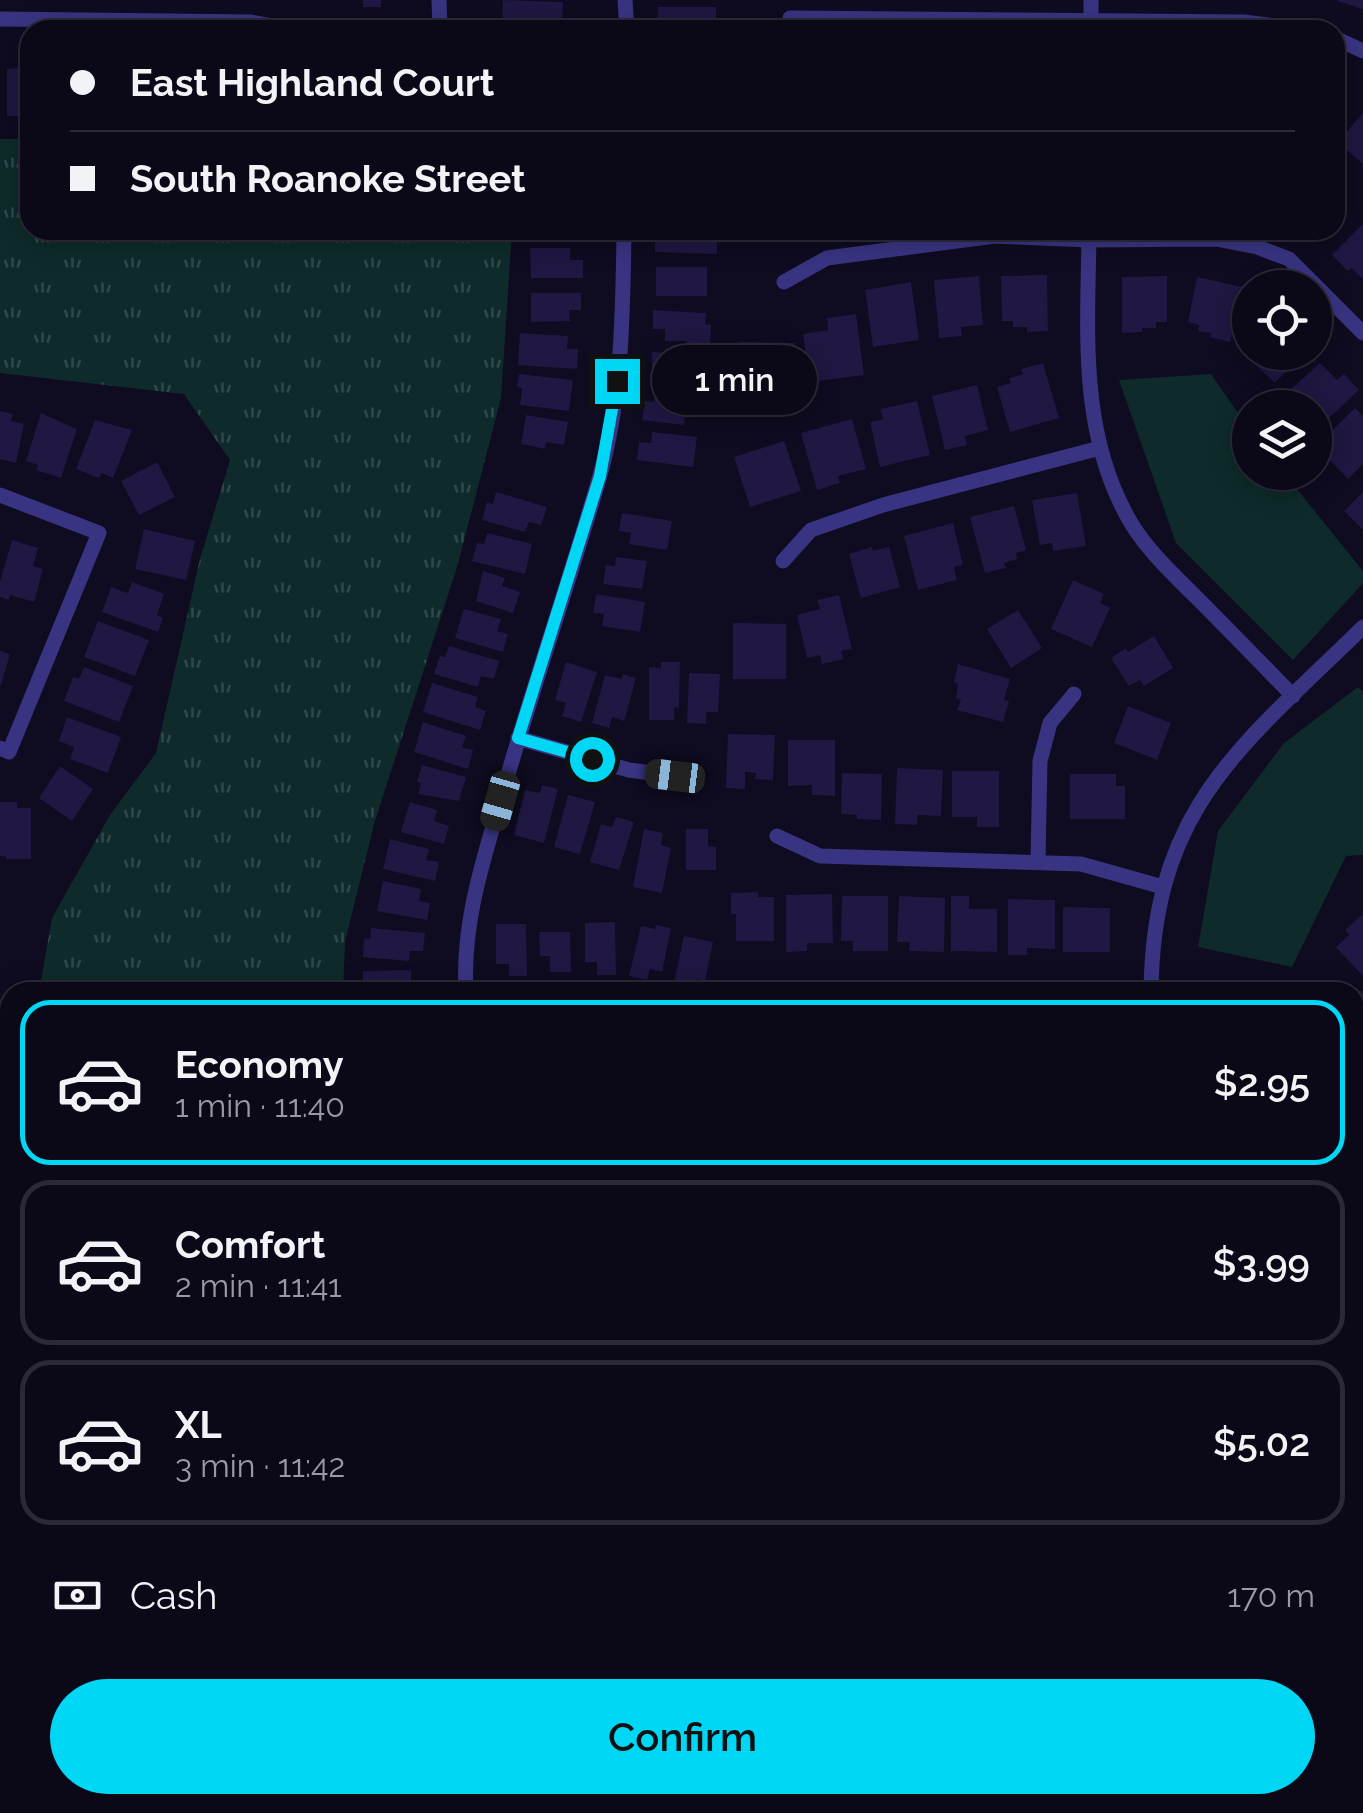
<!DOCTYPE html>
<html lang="en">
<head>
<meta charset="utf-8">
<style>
  body { margin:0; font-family:Raleway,sans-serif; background:#141121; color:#f1f3f6; height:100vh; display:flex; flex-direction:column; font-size:38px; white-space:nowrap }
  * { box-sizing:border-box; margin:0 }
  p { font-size:32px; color:#9a9aa2 }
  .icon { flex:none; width:55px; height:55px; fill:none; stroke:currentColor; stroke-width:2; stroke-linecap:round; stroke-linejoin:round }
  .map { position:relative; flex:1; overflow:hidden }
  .details { position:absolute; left:0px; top:982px; width:1365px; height:832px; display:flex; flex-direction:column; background:#0b0818; border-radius:30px 30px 0 0; box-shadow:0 5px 25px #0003,0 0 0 2px #2b2937 }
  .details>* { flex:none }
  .banner { position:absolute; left:20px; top:20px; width:1325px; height:220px; border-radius:30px; box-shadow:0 5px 25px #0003,0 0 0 2px #2b2937; display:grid; align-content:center; height:220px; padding:0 50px; background:#0b0818 }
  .tools { position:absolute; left:1232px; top:270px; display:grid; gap:20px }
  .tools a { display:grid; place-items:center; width:100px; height:100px; border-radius:50%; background:#0b0818; box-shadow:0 5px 25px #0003,0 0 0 2px #2b2937; font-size:50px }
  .end { position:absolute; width:45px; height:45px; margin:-22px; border:12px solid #00d7f5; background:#111; box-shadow:0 0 0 5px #111 }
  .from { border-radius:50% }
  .bubble { position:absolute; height:70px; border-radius:35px; background:#0b0818; box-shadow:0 5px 25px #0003,0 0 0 2px #2b2937; font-size:32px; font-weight:600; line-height:70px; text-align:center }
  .car { position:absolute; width:30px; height:60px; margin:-30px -15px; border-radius:12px; box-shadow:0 0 8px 2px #0007; background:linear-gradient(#222 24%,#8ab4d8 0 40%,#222 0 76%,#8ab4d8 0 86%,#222 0) }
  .banner b { display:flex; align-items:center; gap:35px; height:95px; font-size:38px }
  .banner b+b { border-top:2px solid #2b2937 }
  .banner i { width:25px; height:25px; background:#f1f3f6 }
  ul { padding:18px 0 0; list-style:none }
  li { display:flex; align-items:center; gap:30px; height:165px; margin:0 20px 15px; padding:0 30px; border:5px solid #2b2937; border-radius:30px }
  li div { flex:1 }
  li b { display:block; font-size:38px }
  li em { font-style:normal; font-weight:600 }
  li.active { border-color:#00d7f5 }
  li>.icon { width:90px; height:90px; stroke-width:1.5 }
  .pay { display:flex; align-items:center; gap:25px; height:110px; padding:0 50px; font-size:38px }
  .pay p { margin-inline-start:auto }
  .button { display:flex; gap:20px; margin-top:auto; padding:20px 50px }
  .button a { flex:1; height:115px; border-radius:60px; background:#00d7f5; color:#111; font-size:40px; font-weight:600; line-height:115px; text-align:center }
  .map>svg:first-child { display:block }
  .grass { fill:url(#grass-tufts) }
  .green { fill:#0e2a2a }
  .building { fill:#201742 }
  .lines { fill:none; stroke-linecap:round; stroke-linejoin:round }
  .street { stroke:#393481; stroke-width:15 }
  .route { stroke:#00d7f5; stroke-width:12 }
</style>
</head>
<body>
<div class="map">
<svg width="1363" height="1813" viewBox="0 0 1363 1813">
  <defs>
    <pattern id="grass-tufts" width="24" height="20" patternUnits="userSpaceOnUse" patternTransform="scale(2.5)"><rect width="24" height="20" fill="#0e2a2a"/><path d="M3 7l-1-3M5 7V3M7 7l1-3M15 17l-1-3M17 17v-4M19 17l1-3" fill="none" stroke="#30484a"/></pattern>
  </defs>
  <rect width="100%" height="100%" fill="#0f0b20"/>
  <g class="grass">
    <path d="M0,139H30V230H512L501,398L458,564L374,824L345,942L343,992H39L52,918L110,815L156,753L200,559L230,460L184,394L0,373Z"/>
    <path d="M10,1072V1447L0,1458V1091Z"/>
  </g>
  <g class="green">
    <path d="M1211,374L1250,430V472L1284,473L1363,571V583L1293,660L1176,543L1119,380Z"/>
    <path d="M1358,687L1363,692V855L1346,856L1292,967L1198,947L1218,831L1284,743Z"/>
  </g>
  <g class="building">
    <rect x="363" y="0" width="18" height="7"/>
    <path d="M503,0L563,2L562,21L551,20L550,30H502Z"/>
    <path d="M1338,0H1363V9L1337,1Z"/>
    <path d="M658,7H716V30L657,27Z"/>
    <path d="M19,56H30V116H7V69L19,68Z"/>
    <path d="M1363,113V164L1338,142Z"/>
    <path d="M1335,188L1344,193L1335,211Z"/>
    <path d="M1363,224V279L1351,268L1348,271L1332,255Z"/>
    <rect x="531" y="230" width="50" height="8"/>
    <path d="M668,230H717V254L655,252V233L668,234Z"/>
    <rect x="739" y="230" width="22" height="7"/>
    <path d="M1296,230H1325L1319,242Z"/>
    <path d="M530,248H570V260H583V278H531Z"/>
    <rect x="656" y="267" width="51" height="29"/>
    <path d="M1047,275L1048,331L1027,332V327H1013V321H1002L1001,276Z"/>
    <path d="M979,276L983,325L961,327L962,336L939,338L934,280Z"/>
    <path d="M1167,276V322H1156V328H1142V332L1122,333V277Z"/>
    <path d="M1197,277L1242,287L1230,342L1210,337L1211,333L1198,331L1199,325L1188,322Z"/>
    <path d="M911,282L919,340L873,347L865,290Z"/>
    <path d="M531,293H581V310H569L570,321L531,322Z"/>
    <path d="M653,310L706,313L705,324L711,325L710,350L686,349L687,341H665V329H653Z"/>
    <path d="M856,314L864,375L810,382L803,334L828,330L827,318Z"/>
    <path d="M1250,332V352H1305L1275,383L1236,346Z"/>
    <path d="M520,333L568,336L567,349H578L577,369L518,365Z"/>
    <path d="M739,342L795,343L794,397L738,396Z"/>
    <path d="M652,352L708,355L707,385L661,382L662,369L652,368Z"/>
    <path d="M1043,363L1059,418L1010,432L997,387L1011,383L1009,378L1023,374L1021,369Z"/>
    <path d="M1320,363L1337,380L1344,374L1359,390L1315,431V408H1292L1297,404L1287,393Z"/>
    <path d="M519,374L573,380L569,411L520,405L522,388L517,387Z"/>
    <path d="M977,385L988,430L965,436L967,445L945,450L932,396Z"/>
    <path d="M655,393L687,396L684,425L642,420L645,401L654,402Z"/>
    <path d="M917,401L930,455L880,467L870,422L883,419L880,409Z"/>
    <path d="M1355,408L1363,416V464L1348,479L1325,455L1331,448L1323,440Z"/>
    <path d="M0,411L13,414L11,421L24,424L16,463L0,459Z"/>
    <path d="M41,413L77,429L61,478L36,470L38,465L26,461Z"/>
    <path d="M526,415L568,422L564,445L546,442L545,449L521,444Z"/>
    <path d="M852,419L866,469L838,476L840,483L817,490L801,433Z"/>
    <path d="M95,420L132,430L113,478L102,473L99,478L76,469Z"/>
    <path d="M652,432L697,437L693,467L637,460L639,442L651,443Z"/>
    <path d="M784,441L801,491L750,507L734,457Z"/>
    <path d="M157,462L175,497L139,515L121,481Z"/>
    <path d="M496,492L547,507L541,525L529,522L525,532L482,520L487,502L493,504Z"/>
    <path d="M1363,492V530L1344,511Z"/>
    <path d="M1077,493L1086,546L1053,551L1052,543L1040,545L1032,500Z"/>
    <path d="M1014,506L1026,550L1016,553L1017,559L1004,563L1006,568L985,573L970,517Z"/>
    <path d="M622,513L672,521L667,550L629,544L631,533L619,531Z"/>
    <path d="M953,523L963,565L954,567L957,580L918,590L904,536Z"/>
    <path d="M144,529L195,541L186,580L135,569Z"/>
    <path d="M487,533L532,544L525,574L472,561L477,543L484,544Z"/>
    <path d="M12,540L38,548L33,566L43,569L34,602L10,595L9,600L0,597V582Z"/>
    <path d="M872,547L873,551L889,547L900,587L861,598L849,554Z"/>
    <path d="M616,557L647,561L642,589L603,584L606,565L615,566Z"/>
    <path d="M483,571L505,578L502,586L520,592L513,613L476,601Z"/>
    <path d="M1073,580L1104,594L1100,603L1110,608L1092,647L1051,629Z"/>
    <path d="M132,582L164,594L157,615L163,618L158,632L102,612L111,587L128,593Z"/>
    <path d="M596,594L645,602L640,632L602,626L604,614L593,613Z"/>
    <path d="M839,595L852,649L841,651L843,659L822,664L820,655L807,658L797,615L820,609L817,600Z"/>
    <path d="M464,609L501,619L497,631L508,634L503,652L455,638Z"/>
    <path d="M1018,610L1042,648L1011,668L987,629Z"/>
    <path d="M98,621L149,640L135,676L84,657Z"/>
    <path d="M733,623L786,624V679H733Z"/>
    <path d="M1154,636L1173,668L1144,686L1140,680L1129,686L1111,658L1126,648L1128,652Z"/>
    <path d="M449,646L499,661L494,679L481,676L478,687L434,674L440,656L445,657Z"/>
    <path d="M0,651L10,654L1,685H0Z"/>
    <path d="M566,662L597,672L581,722L562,716L566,703L555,700Z"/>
    <path d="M661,662H680L679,708L674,707V720H649V667L661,668Z"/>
    <path d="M958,664L1010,679L1004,700L1009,701L1003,722L957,710L961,700L956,698L958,684L954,682Z"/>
    <path d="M84,667L133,686L119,722L64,701L73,677L79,679Z"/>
    <path d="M689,673L720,674L718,712H706V724L687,723Z"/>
    <path d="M623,674L636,678L624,721L612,717L609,728L592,723L605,675L622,679Z"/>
    <path d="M432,683L478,697L475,707L486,711L480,730L423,712Z"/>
    <path d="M1128,706L1171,723L1157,760L1114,743Z"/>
    <path d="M67,717L121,737L108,773L70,759L74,747L59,741Z"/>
    <path d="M423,722L466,736L462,747L473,750L468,769L414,752Z"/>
    <path d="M728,734L775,735L773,780L755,779L756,773L745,772V789L726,788Z"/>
    <path d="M788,740H835V796L812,795V785L788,786Z"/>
    <path d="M422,765L466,777L459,801L418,794L421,783L417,782Z"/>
    <path d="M60,766L93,789L72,821L39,798Z"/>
    <path d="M897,768L943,770L941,816L918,815L917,825L895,824Z"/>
    <path d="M952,771H999V827H977V817H952Z"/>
    <path d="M842,773L882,774L881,820L857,819V815L841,814Z"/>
    <path d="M1070,774H1116V786H1125V819H1070Z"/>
    <path d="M542,785L558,789L544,843L514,835L525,790L540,793Z"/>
    <path d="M568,795L595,802L580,854L554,847Z"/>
    <path d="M0,802H17V808H31V859H6V856H0Z"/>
    <path d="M410,802L437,810L434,821L449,826L444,844L401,832Z"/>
    <path d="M616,817L634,822L619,870L590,862L601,824L612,827Z"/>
    <path d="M644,829L663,833L661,845L671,848L662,893L633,887Z"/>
    <path d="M686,829H708V846L716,847V870H686Z"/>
    <path d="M390,839L429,849L426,860L439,862L435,881L383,869Z"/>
    <path d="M383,881L421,889L419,901L430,903L427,920L377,911Z"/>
    <path d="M758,892V897H774V941H736V914H731V893Z"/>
    <path d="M832,894L833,943H807V951L786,952V895Z"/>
    <path d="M842,896H888V951H853V941H841Z"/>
    <path d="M899,896L945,898L944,952L909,951L910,942H897Z"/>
    <path d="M951,896H969V909H997V952L951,951Z"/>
    <path d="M1008,899L1055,900V949L1027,948V955H1008Z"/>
    <path d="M1063,907L1110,908V952H1063Z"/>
    <path d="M1363,914V976L1336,947L1349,935L1345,930Z"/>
    <path d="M615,922L616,975H597V962H585V923Z"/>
    <path d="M496,924H526L527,976H509V964H496Z"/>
    <path d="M656,925L671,928L662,972L650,969L647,980L629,976L641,926L655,929Z"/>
    <path d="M371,928L425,933L423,951H410L409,961L363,957L364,938L370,939Z"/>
    <path d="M539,932H570L571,972H550V956H540Z"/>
    <path d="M684,936L713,942L705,981L696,979L693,992L673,988Z"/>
    <path d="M411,970V982L423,981V992H363V971Z"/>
    <path d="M854,981L889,982V992H841V987L854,988Z"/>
    <path d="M810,982L816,992H792Z"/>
    <rect x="949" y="987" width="47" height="5"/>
    <rect x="1034" y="987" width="22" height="5"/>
    <rect x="893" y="988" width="46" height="4"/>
    <rect x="1087" y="988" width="21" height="4"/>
    <path d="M1355,991H1363V1034L1355,1033Z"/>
    <path d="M1355,1416L1363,1446L1355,1448Z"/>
    <path d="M1363,1463V1500L1355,1503V1466Z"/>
    <path d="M0,1513L10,1541L0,1544Z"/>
    <path d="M1355,1565L1363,1577V1596L1355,1602Z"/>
    <path d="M10,1620V1665L0,1667L3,1639L0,1622Z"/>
    <path d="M10,1712V1747H9L0,1714Z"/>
    <path d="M222,1805H272L255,1813H241L239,1809L226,1813Z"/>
    <path d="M404,1805H440L435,1813H399Z"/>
    <path d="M452,1805H468L473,1807L471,1813H449Z"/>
    <path d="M1271,1805H1324V1813H1270Z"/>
  </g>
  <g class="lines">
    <g class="street">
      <path d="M439,0L440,30"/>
      <path d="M625,0L627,30"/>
      <path d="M1091,0V30"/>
      <path d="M790,18L1244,22L1305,30"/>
      <path d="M0,19L251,22L294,30"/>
      <path d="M1335,38L1363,51"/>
      <path d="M1089,232C1088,331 1078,433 1131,523C1148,551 1173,574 1196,597C1229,630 1261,663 1293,696"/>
      <path d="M784,282L827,258L995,236L1089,240L1216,239L1257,247L1289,259L1363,333"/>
      <path d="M0,495L99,533L9,752L0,748"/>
      <path d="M783,561L811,530L883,505L1100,448"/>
      <path d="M518,738L629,770L675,776"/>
      <path d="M777,836L820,856L1081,864L1163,887"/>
      <path d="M1038,861L1040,761L1050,723L1074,694"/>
      <path d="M466,992C462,925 482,864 501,799C531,692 568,586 599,479C622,398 623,314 624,230"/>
      <path d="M1151,992C1153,807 1241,747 1363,627"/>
      <path d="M1355,1076L1363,1075"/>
      <path d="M1355,1309H1363"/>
      <path d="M0,1584L10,1581"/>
      <path d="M1355,1649L1363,1644"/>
      <path d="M1355,1716L1363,1733"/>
      <path d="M160,1805L164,1813"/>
      <path d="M1213,1805L1216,1810"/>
      <path d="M0,1806L10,1804"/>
      <path d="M828,1813L829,1805"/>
      <path d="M1060,1813V1805"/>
      <path d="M1110,1813L1133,1805"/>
    </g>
  </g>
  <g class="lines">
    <path class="route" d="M592,759L518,738L600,476L617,381"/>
  </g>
</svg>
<div class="tools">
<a><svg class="icon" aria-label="locate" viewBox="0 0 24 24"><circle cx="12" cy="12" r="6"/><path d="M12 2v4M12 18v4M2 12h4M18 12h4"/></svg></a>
<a><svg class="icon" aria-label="layers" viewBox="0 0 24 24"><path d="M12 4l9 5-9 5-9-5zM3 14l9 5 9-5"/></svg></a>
</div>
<i class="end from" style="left:592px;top:759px"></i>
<i class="end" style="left:617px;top:381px"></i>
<div class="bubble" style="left:652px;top:345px;width:165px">1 min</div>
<i class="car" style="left:675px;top:776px;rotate:277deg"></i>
<i class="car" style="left:500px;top:801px;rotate:196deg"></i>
<div class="banner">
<b><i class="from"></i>East Highland Court</b>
<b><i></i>South Roanoke Street</b>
</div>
<section class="details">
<ul>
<li class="active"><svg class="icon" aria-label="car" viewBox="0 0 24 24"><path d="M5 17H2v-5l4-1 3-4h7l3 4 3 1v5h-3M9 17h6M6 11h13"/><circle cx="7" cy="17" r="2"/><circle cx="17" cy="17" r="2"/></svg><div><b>Economy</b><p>1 min · 11:40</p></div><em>$2.95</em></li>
<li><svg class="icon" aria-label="car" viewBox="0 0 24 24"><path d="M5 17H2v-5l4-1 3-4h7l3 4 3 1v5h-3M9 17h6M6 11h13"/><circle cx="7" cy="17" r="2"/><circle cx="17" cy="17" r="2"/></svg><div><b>Comfort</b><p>2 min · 11:41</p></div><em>$3.99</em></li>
<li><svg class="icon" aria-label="car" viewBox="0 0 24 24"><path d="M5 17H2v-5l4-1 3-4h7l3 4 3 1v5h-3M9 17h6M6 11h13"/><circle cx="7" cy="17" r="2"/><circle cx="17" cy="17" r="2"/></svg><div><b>XL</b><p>3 min · 11:42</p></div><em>$5.02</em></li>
</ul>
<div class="pay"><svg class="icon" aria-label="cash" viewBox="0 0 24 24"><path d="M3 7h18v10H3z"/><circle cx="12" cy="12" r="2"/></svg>Cash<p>170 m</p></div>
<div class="button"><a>Confirm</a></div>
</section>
</div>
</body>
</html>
